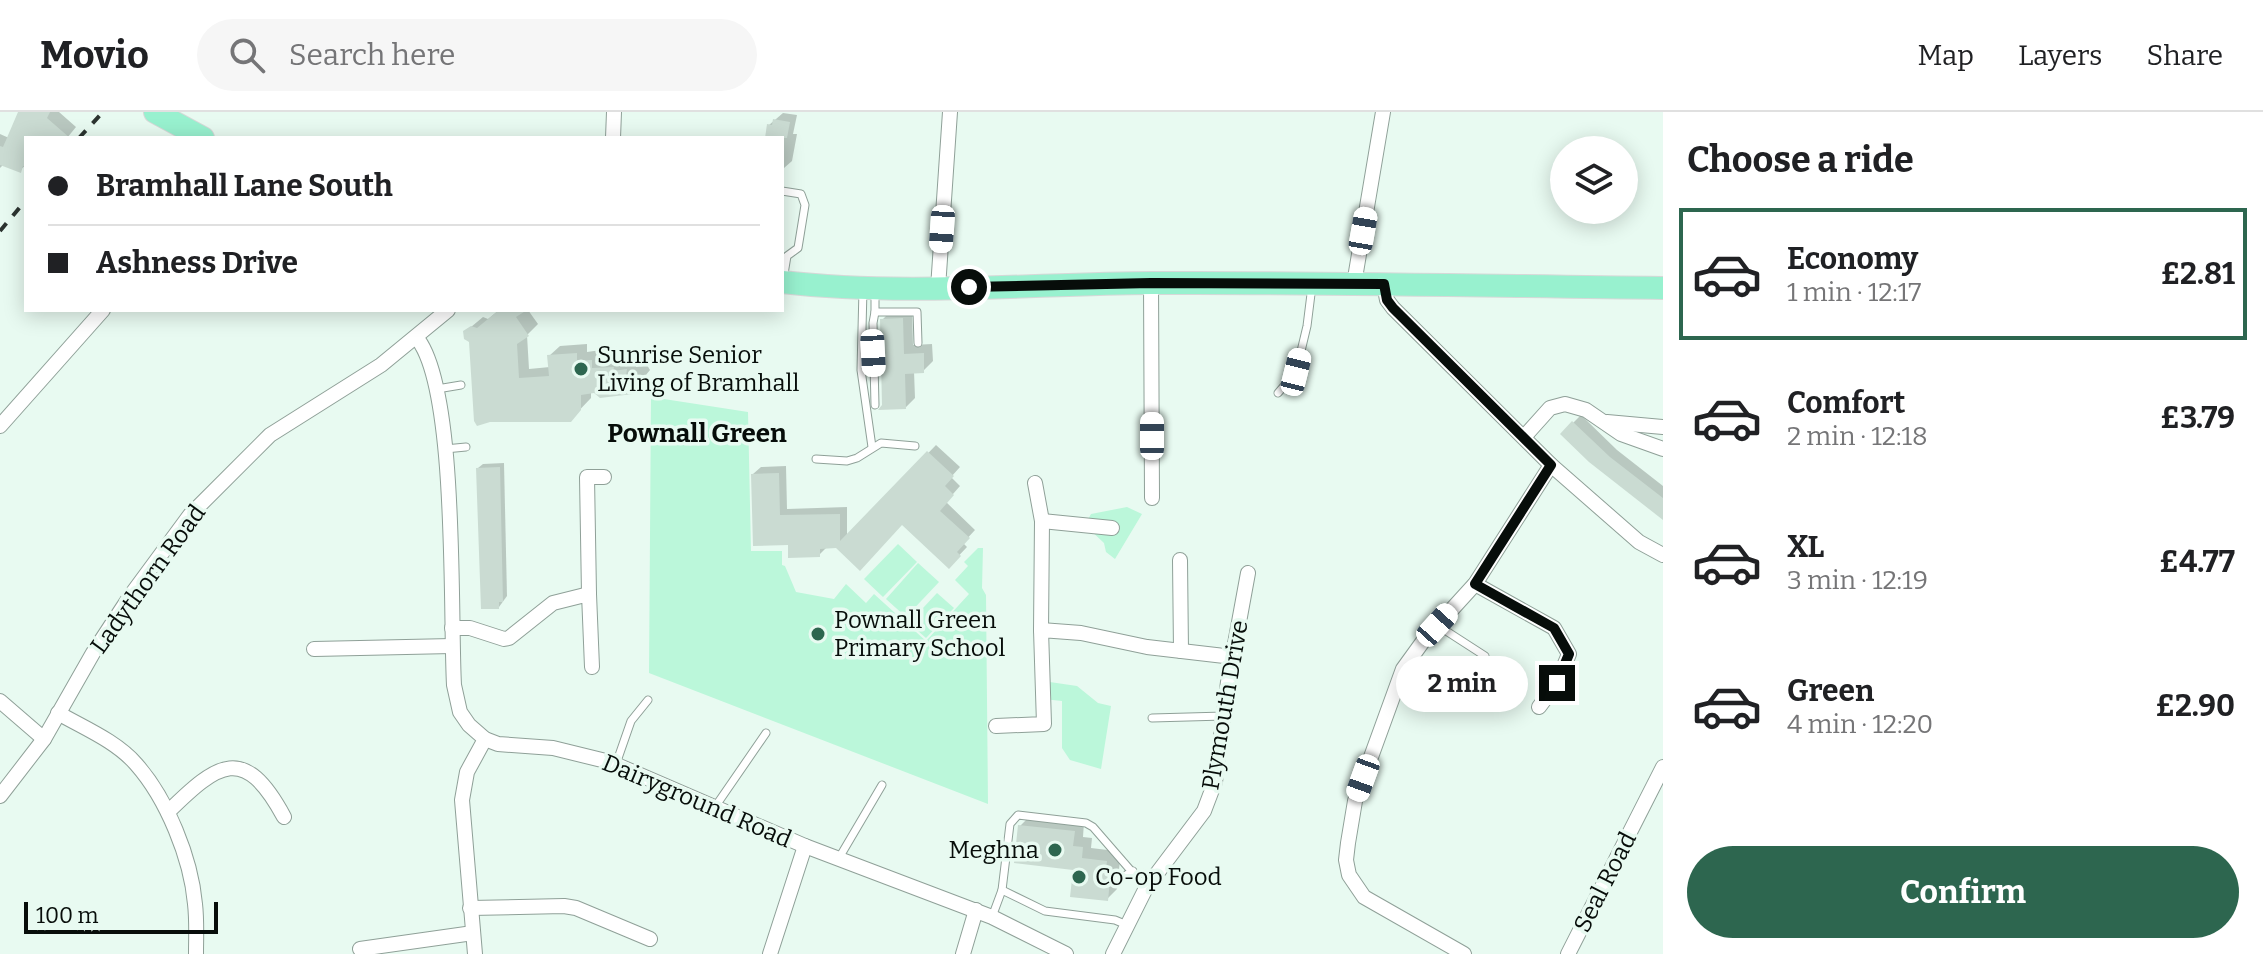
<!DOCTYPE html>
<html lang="en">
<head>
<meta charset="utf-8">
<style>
  body { margin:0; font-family:Bitter,serif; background:#f6f6f6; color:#202124; height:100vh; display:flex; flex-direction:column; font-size:30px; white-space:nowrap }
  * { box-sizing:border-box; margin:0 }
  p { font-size:26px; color:#757577 }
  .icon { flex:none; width:44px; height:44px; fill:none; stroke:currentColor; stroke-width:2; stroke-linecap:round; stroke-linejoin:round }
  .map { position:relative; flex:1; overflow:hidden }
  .sheet { display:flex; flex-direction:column; background:#fff; width:600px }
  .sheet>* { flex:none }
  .top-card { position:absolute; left:24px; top:24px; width:760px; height:176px; border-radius:0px; box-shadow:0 4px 20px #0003; display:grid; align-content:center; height:176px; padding:0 24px; background:#fff }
  .buttons { position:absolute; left:1550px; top:24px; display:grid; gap:16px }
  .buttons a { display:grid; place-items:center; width:88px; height:88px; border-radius:50%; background:#fff; box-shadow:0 4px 20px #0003; font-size:40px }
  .scale { position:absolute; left:24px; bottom:20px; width:194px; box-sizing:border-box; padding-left:8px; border:4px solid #070d0a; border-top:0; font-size:22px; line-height:28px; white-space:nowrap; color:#070d0a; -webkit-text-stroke:6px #e8faf1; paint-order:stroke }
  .end { position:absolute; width:36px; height:36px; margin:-18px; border:10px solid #070d0a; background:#fff; box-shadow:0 0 0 4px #fff }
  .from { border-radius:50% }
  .bubble { position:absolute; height:56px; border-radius:28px; background:#fff; box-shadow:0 4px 20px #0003; font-size:26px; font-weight:700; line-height:56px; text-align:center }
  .car { position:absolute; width:24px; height:48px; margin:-24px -12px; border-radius:10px; box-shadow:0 0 6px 2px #0007; background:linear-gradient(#fff 24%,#345 0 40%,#fff 0 76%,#345 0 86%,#fff 0) }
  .top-card b { display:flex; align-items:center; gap:28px; height:76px; font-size:30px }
  .top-card b+b { border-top:2px solid #e0e0e0 }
  .top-card i { width:20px; height:20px; background:#202124 }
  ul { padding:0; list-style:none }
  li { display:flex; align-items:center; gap:24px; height:132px; margin:0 16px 12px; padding:0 8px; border:4px solid transparent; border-radius:0px }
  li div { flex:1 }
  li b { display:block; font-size:30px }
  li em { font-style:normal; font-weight:700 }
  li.selected { border-color:#2d664f }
  li>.icon { width:72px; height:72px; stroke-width:1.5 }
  h2 { padding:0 24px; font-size:36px; line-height:96px }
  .action { display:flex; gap:16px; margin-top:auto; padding:16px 24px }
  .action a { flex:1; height:92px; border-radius:48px; background:#2d664f; color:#fff; font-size:32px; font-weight:700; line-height:92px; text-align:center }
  header { display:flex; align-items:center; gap:48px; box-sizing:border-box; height:112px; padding:0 40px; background:#fff; border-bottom:2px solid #e0e0e0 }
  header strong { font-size:38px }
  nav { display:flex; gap:44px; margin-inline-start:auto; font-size:28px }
  .search { width:560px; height:72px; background:#f6f6f6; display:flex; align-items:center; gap:20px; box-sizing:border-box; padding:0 28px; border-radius:44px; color:#757577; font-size:30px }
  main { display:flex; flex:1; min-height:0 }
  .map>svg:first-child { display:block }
  .green { fill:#bbf7da }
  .shadow { fill:#0003 }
  .building { fill:#cadbd2 }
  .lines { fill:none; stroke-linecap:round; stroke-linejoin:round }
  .service-casing { stroke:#8fa098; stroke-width:9 }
  .minor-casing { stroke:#8fa098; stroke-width:16 }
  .primary-casing { stroke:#d7d8d8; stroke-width:24 }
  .service { stroke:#fff; stroke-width:7 }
  .minor { stroke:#fff; stroke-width:14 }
  .primary { stroke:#98f1cf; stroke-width:22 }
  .rail { stroke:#2c3430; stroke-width:4; stroke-dasharray:10 10; stroke-linecap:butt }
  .route { stroke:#070d0a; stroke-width:10 }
  .poi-dot { fill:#2d664f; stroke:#e8faf1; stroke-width:3 }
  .labels { text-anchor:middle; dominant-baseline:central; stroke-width:7; stroke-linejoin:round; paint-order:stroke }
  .poi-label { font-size:24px; fill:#070d0a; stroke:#e8faf1; text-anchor:start }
  .street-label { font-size:24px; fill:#070d0a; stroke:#e8faf1 }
  .neighbourhood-label { font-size:26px; font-weight:bold; fill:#070d0a; stroke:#e8faf1 }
</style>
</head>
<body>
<header>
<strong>Movio</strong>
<div class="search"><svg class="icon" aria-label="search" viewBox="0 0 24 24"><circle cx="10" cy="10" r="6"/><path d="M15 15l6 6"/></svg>Search here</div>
<nav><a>Map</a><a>Layers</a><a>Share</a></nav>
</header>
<main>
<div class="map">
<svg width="1663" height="842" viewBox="0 0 1663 842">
  <rect width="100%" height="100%" fill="#e8faf1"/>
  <g class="green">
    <path d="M651,285L748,300L751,439H782V453L785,454L796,480L834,487L846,472L866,491L874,482L926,529L969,482L955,468L968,454L964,450L978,436H983L982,476L986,483L988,692L649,561Z"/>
    <path d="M1127,395L1142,402L1115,447L1106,440L1104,431L1085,413L1091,402Z"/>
    <path d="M898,432L917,450L883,485L864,467Z"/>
    <path d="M918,451L939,470L906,505L886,487Z"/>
    <path d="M937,481L954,496L926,526L909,511Z"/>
    <path d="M1043,569L1077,574L1098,591L1111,594L1101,657L1070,648L1062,636V589L1043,587Z"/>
  </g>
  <g class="shadow">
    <path d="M20,0H59L76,15L67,26H26V53L20,58L4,52L0,56V22L9,26Z"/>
    <path d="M783,1L797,3L793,22H797L792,49L784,56H782V26H768L769,13Z"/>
    <path d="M499,198H528L538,212L527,223L529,257L550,255L549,244L560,234L587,232V240L601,238L602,247L623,246V250L636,248V255L647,253L650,258L632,280H591V286L570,308L471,229L465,220L483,205L488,207Z"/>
    <path d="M892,198H912L913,233L932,232L933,249L923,259H914L915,286L906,295L884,293L882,208Z"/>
    <path d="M1581,303L1617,338L1663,374V405L1562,322Z"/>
    <path d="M936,333L960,355L951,365L960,374L946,390L975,418L963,431L967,435L949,454L903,411L827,435L819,443L790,431L753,362L761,355L786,354L787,397L847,395V425Z"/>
    <path d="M504,351L507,484L499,495L478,356L483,352Z"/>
    <path d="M1030,704L1084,710L1083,725L1092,726L1091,736L1116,739L1115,747L1120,748L1117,777L1107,787L1075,756L1020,714Z"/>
  </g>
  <g class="building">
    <path d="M18,0H50L47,6L70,26H26V55L23,54L21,61L0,53V34L3,35Z"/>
    <path d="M773,7L790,10L787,26H765L767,12L772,13Z"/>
    <path d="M499,198H527L516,205L529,224L517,232L519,266L549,264L547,243L577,241V249L592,248V256L614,255L613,259L627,257L626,264L636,263L641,269L638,275L633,276V282L600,286L594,281L581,283V298L571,310H490L477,314L474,309L469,230L464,227L463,219L471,214L477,216Z"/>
    <path d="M903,206L904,242L924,241V261L905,262L906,297L878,298L882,293L880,207Z"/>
    <path d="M1572,309L1610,345L1663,386V408L1589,350L1560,322Z"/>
    <path d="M927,339L954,364L945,374L954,383L940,399L970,426L957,440L961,444L949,457L902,413L860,459L836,436L820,437V445L788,446V433L753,434L751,362L779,361L780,403L840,402V429Z"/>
    <path d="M500,355L503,490H499V497H481L476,356Z"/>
    <path d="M1018,713L1075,719L1073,734L1083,735L1082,746L1107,749L1106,757H1111L1108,789L1070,785L1073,758L1014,751Z"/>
  </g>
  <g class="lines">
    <defs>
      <g id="service">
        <path d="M782,79L801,82L805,93L798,136L787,144L783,168"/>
        <path d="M863,177L861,258L872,335"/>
        <path d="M875,181V200H917L918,231"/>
        <path d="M437,277L461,273"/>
        <path d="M1278,281L1296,260L1307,214L1312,174"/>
        <path d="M875,293L873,211L875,200"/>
        <path d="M445,337L466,335"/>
        <path d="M816,347L847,349L857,346L881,331L915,334"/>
        <path d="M1437,513L1485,544"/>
        <path d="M1152,606L1224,604"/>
        <path d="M616,652L631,609L648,588"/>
        <path d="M715,695L766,621"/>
        <path d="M839,746L882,673"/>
        <path d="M1115,769L1133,759"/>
        <path d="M1002,778L1010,712L1018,703L1086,711L1093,715L1146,776"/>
        <path d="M992,805L1002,778L1045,799L1115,808L1127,813"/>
      </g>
      <g id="minor">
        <path d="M613,26L614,0"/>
        <path d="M1151,171L1152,386"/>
        <path d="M1354,172L1383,0"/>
        <path d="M1384,172L1387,188L1393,196L1551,353L1639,430L1663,443"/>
        <path d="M938,176L950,0"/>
        <path d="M416,225C458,273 450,502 454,573L460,600L469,613L485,627L498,632L553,636L610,650L805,734L992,805L1066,842"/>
        <path d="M1607,310L1663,315"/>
        <path d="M0,314L103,198"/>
        <path d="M1524,325L1550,296L1565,292L1586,298L1621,322L1663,337"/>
        <path d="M1035,371L1042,409L1041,518"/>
        <path d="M1042,409L1112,416"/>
        <path d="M1180,448L1181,539"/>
        <path d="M1475,472L1554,516L1569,542L1557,571L1539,595"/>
        <path d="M589,482L587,365H604"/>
        <path d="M452,516H470L504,527L509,526L553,491L589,482L592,555"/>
        <path d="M314,537L452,534"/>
        <path d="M0,589L44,627"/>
        <path d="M58,601C84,616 116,629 136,652C167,687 191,746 195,792C197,809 196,826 196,842"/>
        <path d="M996,614L1044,612L1041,518L1081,521L1147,535L1233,545"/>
        <path d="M0,684L44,627L93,541L131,483L190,403L270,323L381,253L448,198"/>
        <path d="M168,700C218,651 244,631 284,705"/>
        <path d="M470,796L564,794L576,796L650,827"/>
        <path d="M360,837L473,821"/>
        <path d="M475,842L462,688L467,660L485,627"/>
        <path d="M770,842L805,734"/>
        <path d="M963,842L976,798"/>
        <path d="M1113,842L1146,776L1204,699L1215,670L1228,570L1248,461"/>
        <path d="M1464,842L1364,785L1349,763L1346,748L1348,731L1355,689L1403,557L1424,528L1475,472L1551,353"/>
        <path d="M1568,842L1663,655"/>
      </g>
      <g id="primary">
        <path d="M155,0L203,26"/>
        <path d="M782,170C904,184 1029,172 1152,171C1323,170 1493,174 1663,176"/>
      </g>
    </defs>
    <use href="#service" class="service-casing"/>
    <use href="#minor" class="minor-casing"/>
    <use href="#primary" class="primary-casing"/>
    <use href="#service" class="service"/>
    <use href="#minor" class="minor"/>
    <use href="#primary" class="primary"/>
    <g class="rail">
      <path d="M79,26L103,0"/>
      <path d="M0,119L26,88"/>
    </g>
  </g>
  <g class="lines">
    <path class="route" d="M969,175L1151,171L1384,172L1387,188L1393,196L1551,353L1475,472L1554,516L1569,542L1557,571"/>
  </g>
  <g class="poi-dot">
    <circle cx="581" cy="257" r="8"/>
    <circle cx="818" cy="522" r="8"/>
    <circle cx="1055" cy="738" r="8"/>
    <circle cx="1079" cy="765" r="8"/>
  </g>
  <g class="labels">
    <g class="poi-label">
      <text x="597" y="243">Sunrise Senior<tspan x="597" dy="28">Living of Bramhall</tspan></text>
      <text x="834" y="508">Pownall Green<tspan x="834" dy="28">Primary School</tspan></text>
      <text x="1039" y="738" text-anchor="end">Meghna</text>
      <text x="1095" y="765">Co-op Food</text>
    </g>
    <g class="street-label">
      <text transform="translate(148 467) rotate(-54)">Ladythorn Road</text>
      <text transform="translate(1225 593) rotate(-80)">Plymouth Drive</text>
      <text transform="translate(697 689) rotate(23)">Dairyground Road</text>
      <text transform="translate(1605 770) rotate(-63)">Seal Road</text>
    </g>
    <g class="neighbourhood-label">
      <text x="697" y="321">Pownall Green</text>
    </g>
  </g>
</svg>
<div class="buttons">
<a><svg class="icon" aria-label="layers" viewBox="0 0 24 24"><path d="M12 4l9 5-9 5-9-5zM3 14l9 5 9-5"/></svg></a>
</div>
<div class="scale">100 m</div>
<i class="end from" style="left:969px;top:175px"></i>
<i class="end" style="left:1557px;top:571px"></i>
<div class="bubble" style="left:1396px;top:544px;width:132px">2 min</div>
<i class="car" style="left:942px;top:117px;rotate:184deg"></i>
<i class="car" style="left:1363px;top:119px;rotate:10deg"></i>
<i class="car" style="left:873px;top:241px;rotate:177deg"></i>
<i class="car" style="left:1296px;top:260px;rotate:14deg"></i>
<i class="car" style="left:1152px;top:324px;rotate:0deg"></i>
<i class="car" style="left:1437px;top:513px;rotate:42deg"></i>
<i class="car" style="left:1363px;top:666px;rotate:200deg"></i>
<div class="top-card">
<b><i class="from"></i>Bramhall Lane South</b>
<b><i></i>Ashness Drive</b>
</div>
</div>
<section class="sheet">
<h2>Choose a ride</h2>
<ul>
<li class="selected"><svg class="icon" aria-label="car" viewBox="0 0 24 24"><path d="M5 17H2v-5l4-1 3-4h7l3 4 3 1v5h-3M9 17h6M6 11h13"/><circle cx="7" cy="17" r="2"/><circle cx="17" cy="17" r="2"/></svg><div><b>Economy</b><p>1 min · 12:17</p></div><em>£2.81</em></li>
<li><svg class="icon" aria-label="car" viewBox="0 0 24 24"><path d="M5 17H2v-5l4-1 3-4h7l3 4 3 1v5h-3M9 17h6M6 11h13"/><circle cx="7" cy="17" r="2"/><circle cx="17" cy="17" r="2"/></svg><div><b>Comfort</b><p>2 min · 12:18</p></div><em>£3.79</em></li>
<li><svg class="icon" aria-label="car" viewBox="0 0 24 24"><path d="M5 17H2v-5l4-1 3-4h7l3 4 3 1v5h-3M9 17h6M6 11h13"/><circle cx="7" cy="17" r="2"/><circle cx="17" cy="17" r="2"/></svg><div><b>XL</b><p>3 min · 12:19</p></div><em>£4.77</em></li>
<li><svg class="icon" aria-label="car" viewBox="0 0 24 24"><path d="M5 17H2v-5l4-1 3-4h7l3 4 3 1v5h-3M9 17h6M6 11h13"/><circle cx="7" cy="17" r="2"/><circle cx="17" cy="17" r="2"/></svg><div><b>Green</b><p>4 min · 12:20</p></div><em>£2.90</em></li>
</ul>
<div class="action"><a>Confirm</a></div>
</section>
</main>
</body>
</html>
